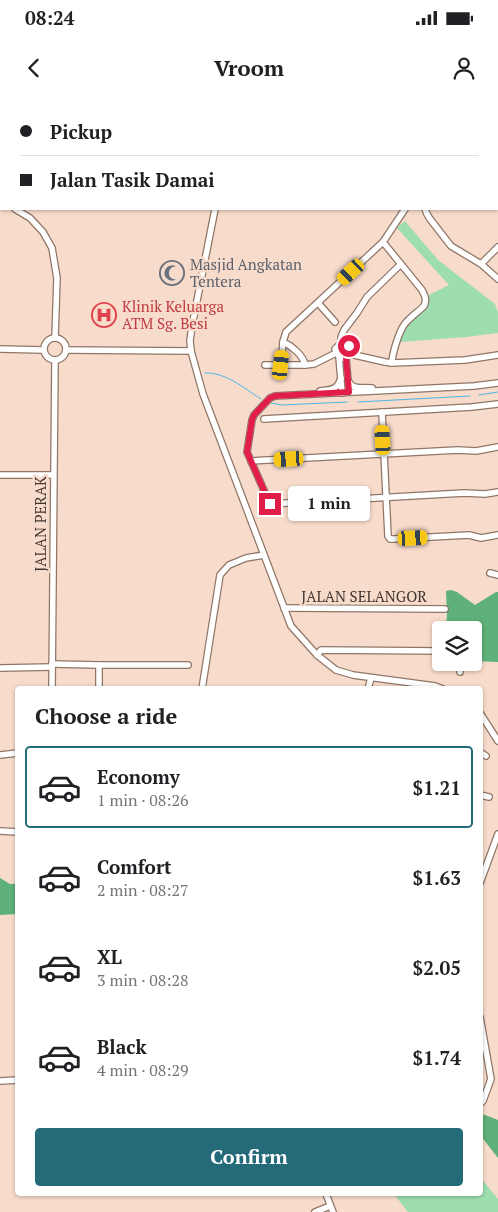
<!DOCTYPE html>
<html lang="en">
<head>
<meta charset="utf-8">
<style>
  body { margin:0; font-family:"PT Serif",serif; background:#f6f6f6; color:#202124; height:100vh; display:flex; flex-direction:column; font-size:19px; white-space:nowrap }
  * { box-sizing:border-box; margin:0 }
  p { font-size:16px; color:#757577 }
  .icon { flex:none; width:28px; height:28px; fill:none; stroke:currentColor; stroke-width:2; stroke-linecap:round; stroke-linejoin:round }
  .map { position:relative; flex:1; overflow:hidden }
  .drawer { position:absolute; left:15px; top:586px; width:468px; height:510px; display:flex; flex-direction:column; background:#fff; border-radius:5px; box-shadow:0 1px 4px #0004 }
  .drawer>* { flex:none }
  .hud { position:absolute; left:0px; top:0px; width:499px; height:110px; box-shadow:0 1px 4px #0004; display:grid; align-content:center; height:110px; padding:0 20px; background:#fff }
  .fabs { position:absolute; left:432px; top:521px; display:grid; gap:10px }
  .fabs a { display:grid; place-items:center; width:50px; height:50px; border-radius:5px; background:#fff; box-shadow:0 1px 4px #0004; font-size:25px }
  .end { position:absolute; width:22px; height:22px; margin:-11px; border:6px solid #e11d48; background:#fff; box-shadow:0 0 0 2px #fff }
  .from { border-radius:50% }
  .bubble { position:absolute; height:35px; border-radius:5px; background:#fff; box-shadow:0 1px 4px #0004; font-size:16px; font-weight:600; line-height:35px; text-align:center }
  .car { position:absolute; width:15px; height:30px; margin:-15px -8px; border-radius:6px; box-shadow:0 0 4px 1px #0007; background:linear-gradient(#f5c518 24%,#345 0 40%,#f5c518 0 76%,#345 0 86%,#f5c518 0) }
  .hud b { display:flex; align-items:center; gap:18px; height:48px; font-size:19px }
  .hud b+b { border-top:1px solid #e0e0e0 }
  .hud i { width:12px; height:12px; background:#202124 }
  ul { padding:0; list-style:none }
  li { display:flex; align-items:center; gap:15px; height:82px; margin:0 10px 8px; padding:0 10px; border:2px solid transparent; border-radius:5px }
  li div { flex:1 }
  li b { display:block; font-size:19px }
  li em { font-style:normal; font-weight:600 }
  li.active { border-color:#246a79 }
  li>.icon { width:45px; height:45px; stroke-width:1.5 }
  h2 { padding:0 20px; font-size:22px; line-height:60px }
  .cta { display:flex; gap:10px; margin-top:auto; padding:10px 20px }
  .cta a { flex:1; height:58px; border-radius:5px; background:#246a79; color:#fff; font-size:20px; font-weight:600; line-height:58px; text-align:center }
  .status { display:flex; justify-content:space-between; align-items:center; height:35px; padding:0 25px; background:#fff; direction:ltr }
  .status svg { height:14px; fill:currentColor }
  header { display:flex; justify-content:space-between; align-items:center; height:65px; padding:0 20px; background:#fff; font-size:22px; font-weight:600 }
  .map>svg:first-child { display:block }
  .green { fill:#9dddae }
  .forest { fill:#5eb178 }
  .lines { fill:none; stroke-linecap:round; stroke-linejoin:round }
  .stream { stroke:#4db5e5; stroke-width:1 }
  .minor-casing { stroke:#8f7667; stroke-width:8 }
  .minor { stroke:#fff; stroke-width:5.5 }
  .route { stroke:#e11d48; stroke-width:6 }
  .labels { text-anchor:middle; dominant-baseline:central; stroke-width:5; stroke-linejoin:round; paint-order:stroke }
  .worship-label { font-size:15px; fill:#5b616d; stroke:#f7dbcb; text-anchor:start }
  .health-label { font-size:15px; fill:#be3a42; stroke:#f7dbcb; text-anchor:start }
  .street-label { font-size:15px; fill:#413630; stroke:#f7dbcb }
</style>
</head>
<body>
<div class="status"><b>08:24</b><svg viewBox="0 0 49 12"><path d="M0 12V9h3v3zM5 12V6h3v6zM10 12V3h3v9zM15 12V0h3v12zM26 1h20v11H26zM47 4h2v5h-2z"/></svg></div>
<header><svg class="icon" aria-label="back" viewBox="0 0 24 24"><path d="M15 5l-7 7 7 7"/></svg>Vroom<svg class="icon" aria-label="person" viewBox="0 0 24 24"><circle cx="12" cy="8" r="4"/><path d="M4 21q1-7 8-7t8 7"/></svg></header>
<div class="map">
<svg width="498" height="1112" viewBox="0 0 498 1112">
  <rect width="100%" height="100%" fill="#f7dbcb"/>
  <g class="green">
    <path d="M0,0H230V1H1V3Z"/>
    <path d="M405,121L438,160L495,204L498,213V233L466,237L400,242L406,225L428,206L429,195L449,185L397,128Z"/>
    <path d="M480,1077L498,1099V1112H408L394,1094H480Z"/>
  </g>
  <g class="forest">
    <path d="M451,490L457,492L475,505L496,492H498V562L474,561V530H441V543H436L434,534L436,527L441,528L446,524L447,516L446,491Z"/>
    <path d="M0,778L10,784H17V814L0,815Z"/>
    <path d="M480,1013L498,1020V1058L480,1035Z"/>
  </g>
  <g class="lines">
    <g class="stream">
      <path d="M205,273C225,272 244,288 261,299"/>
      <path d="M479,295L498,292"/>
      <path d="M358,302L470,296"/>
      <path d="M271,303L282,305L347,302"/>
    </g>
    <defs>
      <g id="minor">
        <path d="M341,0L342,1"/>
        <path d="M236,1V0"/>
        <path d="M0,99L1,100"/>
        <path d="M15,109L30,118L43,132L52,148L57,178L55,238"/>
        <path d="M215,109L192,226L190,241L191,251L203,294L291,526L317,555L336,570L353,575L435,586L443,589"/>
        <path d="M425,109L427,114L430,119L451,146L481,164L498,179"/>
        <path d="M383,142L422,190C425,196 427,200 424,206C418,212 409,218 404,225C399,232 392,254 392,263"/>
        <path d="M481,164L498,147"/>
        <path d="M318,203L335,222"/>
        <circle cx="55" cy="249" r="11"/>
        <path d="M283,242C292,246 303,255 305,265"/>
        <path d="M342,243L341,237L344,230L357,213L367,197L401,164"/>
        <path d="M0,249L43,250"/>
        <path d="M66,250L191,251"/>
        <path d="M350,254L385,262L392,263L465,260L498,255"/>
        <path d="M339,257L342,293"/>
        <path d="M346,258H341L336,253L335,249L340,244H347L351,250L350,254L346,258L349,292"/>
        <path d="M265,265H305L314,264L336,253"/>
        <path d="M281,265L283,242L286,232L383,142L405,109"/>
        <path d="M349,282C353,290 363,287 372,288"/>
        <path d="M498,283L474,286L275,296L270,298L254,315L252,320L247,352L270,404L464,393L485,394L498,392"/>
        <path d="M320,291C331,289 337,291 341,278"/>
        <path d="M382,312L388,436L390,439H394L469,435L481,438L498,435"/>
        <path d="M264,319L472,307L498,304"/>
        <path d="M251,361L458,350L476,351L498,347"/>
        <path d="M0,375H53"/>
        <path d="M490,473L498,475"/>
        <path d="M284,508L445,509"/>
        <path d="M317,555L321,550L441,551"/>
        <path d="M52,564L99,565H188"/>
        <path d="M99,565V589"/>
        <path d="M0,568L52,567"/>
        <path d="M460,572L461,562"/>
        <path d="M52,589L55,260"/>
        <path d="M202,589L220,475L229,465L246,458L264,455"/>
        <path d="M368,589L371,578"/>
        <path d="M480,613L498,641"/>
        <path d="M480,652L486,656"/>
        <path d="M0,655L18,653"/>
        <path d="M480,695L489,697"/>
        <path d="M0,731L18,732"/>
        <path d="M480,783L498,734"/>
        <path d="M480,917L491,979L483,1001L480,1004"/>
        <path d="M0,981L18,980"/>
        <path d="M326,1094L333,1112"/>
        <path d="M315,1112L330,1106"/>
      </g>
    </defs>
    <use href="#minor" class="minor-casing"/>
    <use href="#minor" class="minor"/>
  </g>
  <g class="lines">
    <path class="route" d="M270,404L247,352L252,320L254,315L270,298L275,296L349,292L346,258L351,252L349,246"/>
  </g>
  <defs>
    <symbol id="mosque-ring" viewBox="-11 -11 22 22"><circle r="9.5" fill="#f7dbcb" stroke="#6b7280" stroke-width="1.5"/><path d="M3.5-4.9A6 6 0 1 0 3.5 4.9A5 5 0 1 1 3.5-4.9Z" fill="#6b7280"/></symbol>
    <symbol id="hospital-ring" viewBox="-11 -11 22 22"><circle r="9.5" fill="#f7dbcb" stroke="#e0444e" stroke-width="1.5"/><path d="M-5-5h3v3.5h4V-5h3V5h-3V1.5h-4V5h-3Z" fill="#e0444e"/></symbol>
  </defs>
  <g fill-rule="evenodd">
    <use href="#mosque-ring" x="158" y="159" width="28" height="28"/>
    <use href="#hospital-ring" x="90" y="201" width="28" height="28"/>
  </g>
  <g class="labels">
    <g class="worship-label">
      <text x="190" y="164">Masjid Angkatan<tspan x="190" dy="17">Tentera</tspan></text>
    </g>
    <g class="health-label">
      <text x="122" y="206">Klinik Keluarga<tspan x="122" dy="17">ATM Sg. Besi</tspan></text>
    </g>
    <g class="street-label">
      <text transform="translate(40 424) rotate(-90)">JALAN PERAK</text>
      <text x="364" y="496">JALAN SELANGOR</text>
    </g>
  </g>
</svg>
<div class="fabs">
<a><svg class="icon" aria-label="layers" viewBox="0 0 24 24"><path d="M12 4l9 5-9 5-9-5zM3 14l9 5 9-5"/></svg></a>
</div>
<i class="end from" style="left:349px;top:246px"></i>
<i class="end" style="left:270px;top:404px"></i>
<div class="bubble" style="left:288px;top:386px;width:82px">1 min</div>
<i class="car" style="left:351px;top:172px;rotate:227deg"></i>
<i class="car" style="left:281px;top:265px;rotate:6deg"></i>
<i class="car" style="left:383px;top:340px;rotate:357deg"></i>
<i class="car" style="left:289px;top:359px;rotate:267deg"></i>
<i class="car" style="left:413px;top:438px;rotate:87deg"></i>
<div class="hud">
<b><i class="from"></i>Pickup</b>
<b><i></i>Jalan Tasik Damai</b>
</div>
<section class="drawer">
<h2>Choose a ride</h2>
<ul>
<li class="active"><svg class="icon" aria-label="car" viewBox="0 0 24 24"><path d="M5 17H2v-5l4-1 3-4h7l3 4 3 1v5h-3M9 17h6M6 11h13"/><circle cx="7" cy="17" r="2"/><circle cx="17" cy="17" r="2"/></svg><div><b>Economy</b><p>1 min · 08:26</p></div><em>$1.21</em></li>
<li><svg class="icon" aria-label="car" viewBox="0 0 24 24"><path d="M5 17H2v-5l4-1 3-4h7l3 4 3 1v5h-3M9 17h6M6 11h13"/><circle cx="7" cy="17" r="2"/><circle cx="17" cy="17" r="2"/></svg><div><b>Comfort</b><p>2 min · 08:27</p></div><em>$1.63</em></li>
<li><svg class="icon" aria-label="car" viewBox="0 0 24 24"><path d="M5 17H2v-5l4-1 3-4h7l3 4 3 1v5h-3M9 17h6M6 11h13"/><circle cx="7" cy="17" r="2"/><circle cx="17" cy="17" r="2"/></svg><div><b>XL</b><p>3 min · 08:28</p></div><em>$2.05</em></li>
<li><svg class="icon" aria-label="car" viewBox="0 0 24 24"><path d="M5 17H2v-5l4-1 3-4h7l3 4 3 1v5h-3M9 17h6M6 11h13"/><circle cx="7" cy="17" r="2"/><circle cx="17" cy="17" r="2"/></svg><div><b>Black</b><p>4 min · 08:29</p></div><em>$1.74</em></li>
</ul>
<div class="cta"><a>Confirm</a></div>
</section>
</div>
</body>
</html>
